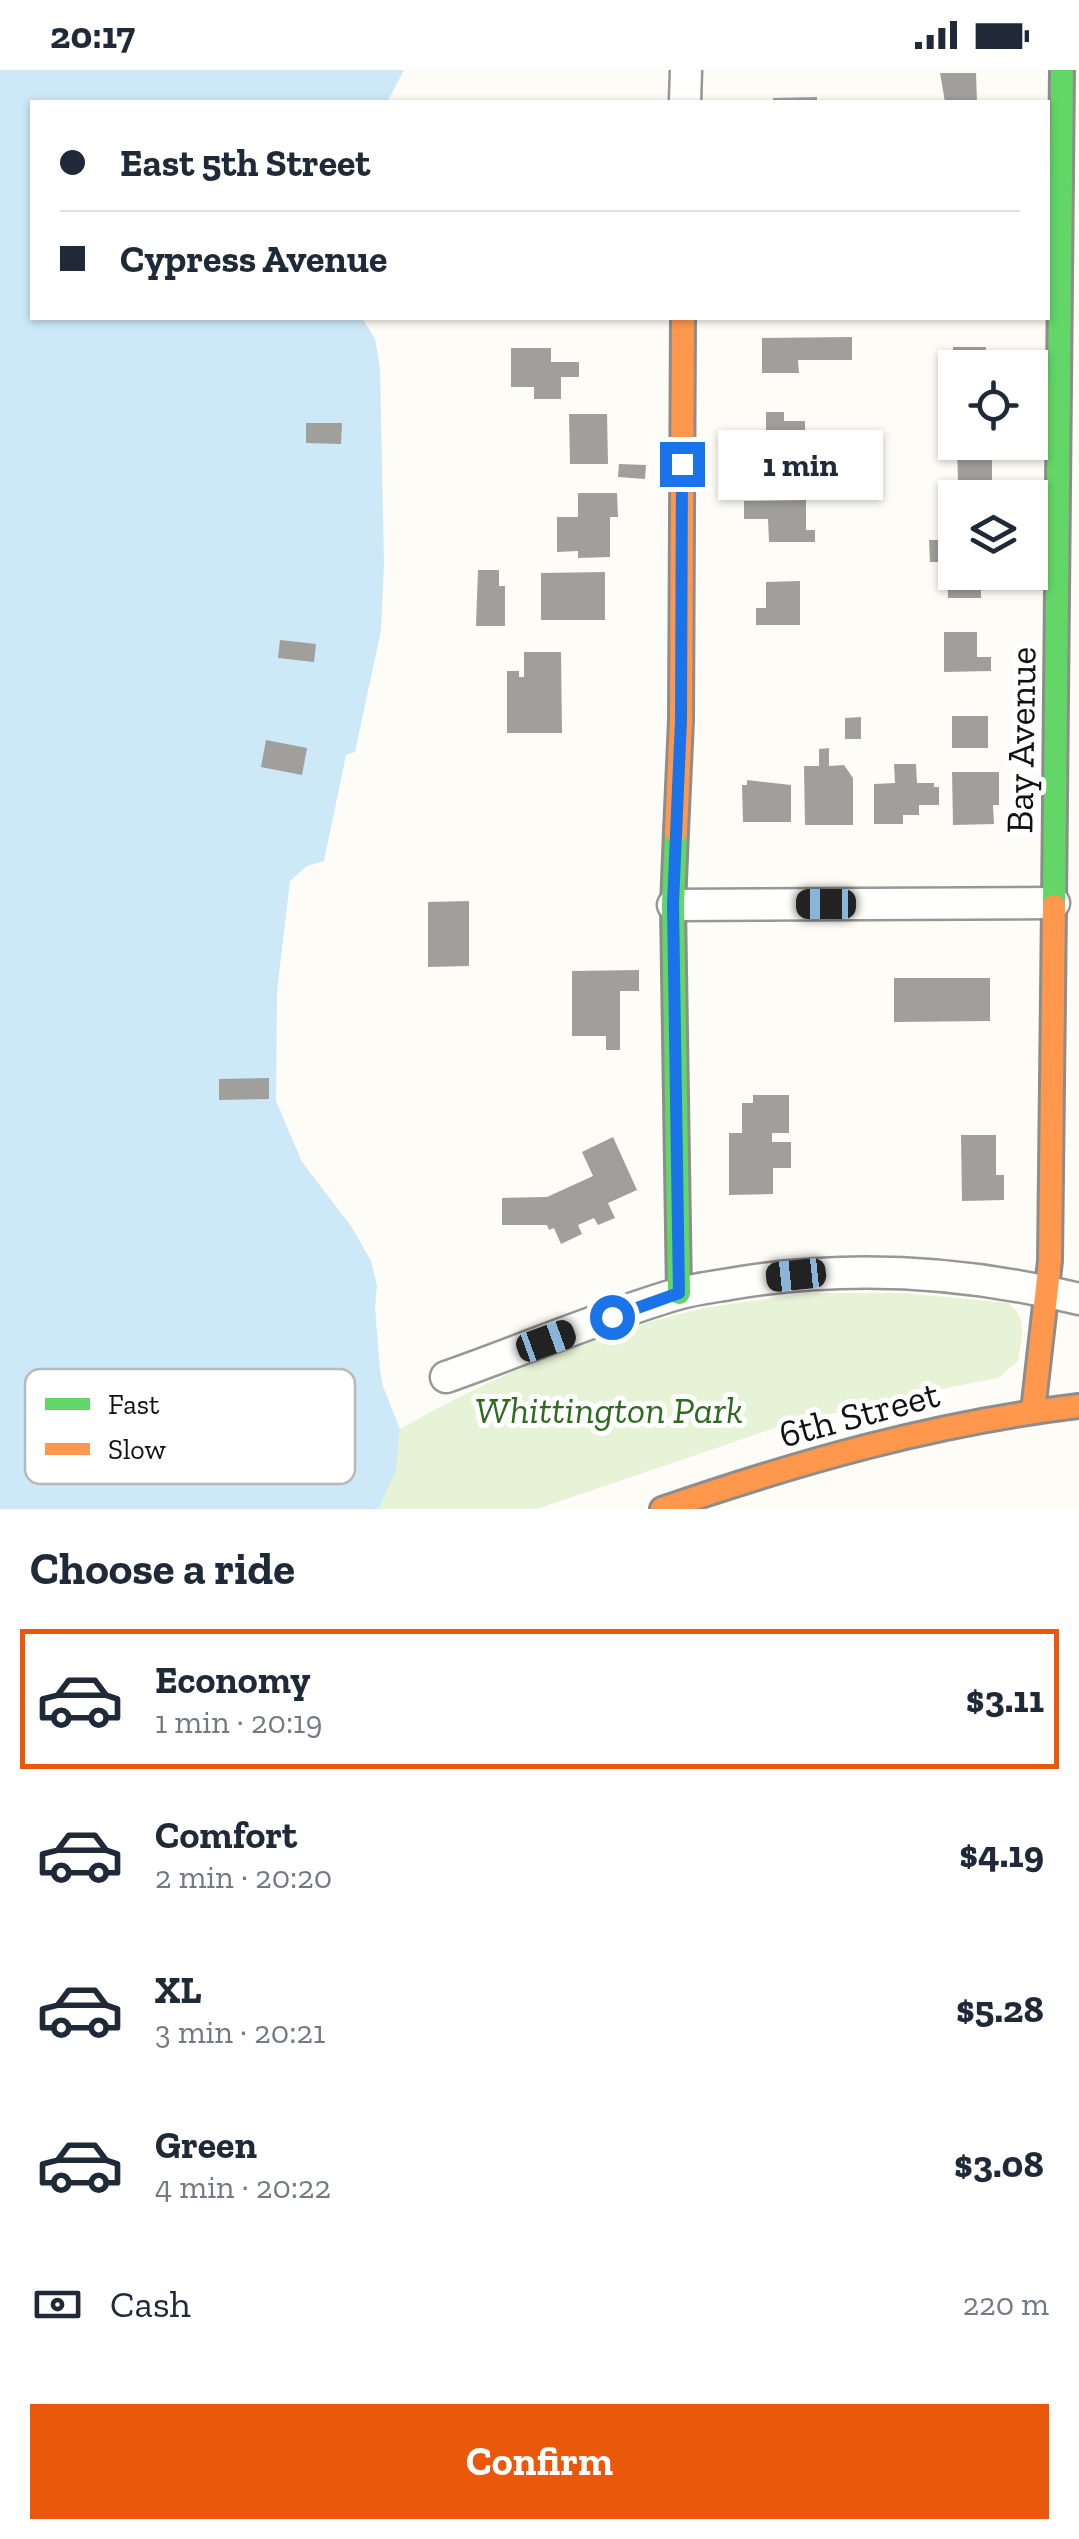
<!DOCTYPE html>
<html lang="en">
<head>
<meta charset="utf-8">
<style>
  body { margin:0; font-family:"Zilla Slab",serif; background:#f6f6f7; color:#1f2937; height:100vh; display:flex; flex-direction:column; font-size:38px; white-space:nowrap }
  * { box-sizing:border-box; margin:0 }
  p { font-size:32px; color:#747a83 }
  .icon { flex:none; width:55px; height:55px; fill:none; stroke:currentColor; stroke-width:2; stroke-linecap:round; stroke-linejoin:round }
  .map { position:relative; height:1439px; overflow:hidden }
  .drawer { display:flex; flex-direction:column; background:#fff; flex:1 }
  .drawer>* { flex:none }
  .banner { position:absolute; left:30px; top:30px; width:1020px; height:220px; border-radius:0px; box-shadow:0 2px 8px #0004; display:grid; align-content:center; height:220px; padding:0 30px; background:#fff }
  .fabs { position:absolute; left:938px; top:280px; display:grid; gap:20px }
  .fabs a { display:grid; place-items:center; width:110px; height:110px; border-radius:0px; background:#fff; box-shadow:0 2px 8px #0004; font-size:50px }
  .end { position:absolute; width:45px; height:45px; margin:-22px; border:12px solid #1a73e8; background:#fff; box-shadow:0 0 0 5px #fff }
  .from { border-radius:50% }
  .bubble { position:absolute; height:70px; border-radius:0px; background:#fff; box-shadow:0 2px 8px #0004; font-size:32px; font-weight:700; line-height:70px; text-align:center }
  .car { position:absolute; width:30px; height:60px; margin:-30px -15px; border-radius:12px; box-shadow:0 0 8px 2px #0007; background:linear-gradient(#222 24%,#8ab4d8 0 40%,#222 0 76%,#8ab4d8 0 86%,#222 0) }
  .banner b { display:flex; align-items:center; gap:35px; height:95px; font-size:38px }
  .banner b+b { border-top:2px solid #e0e1e3 }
  .banner i { width:25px; height:25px; background:#1f2937 }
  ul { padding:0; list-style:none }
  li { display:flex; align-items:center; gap:30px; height:140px; margin:0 20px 15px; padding:0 10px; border:5px solid transparent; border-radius:0px }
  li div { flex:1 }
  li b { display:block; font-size:38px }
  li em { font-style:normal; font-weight:700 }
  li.current { border-color:#ea580c }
  li>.icon { width:90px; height:90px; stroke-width:1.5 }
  h2 { padding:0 30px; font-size:45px; line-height:120px }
  .pay { display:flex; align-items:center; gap:25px; height:110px; padding:0 30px; font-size:38px }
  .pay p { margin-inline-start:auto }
  .button { display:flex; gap:20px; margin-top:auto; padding:20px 30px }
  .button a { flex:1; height:115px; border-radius:0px; background:#ea580c; color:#fff; font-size:40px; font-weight:700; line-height:115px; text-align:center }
  .status { display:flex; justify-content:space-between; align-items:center; height:70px; padding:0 50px; background:#fff; direction:ltr }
  .status svg { height:28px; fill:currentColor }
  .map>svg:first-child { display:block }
  .green { fill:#e7f3d7 }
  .water { fill:#cde8f7 }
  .building { fill:#a19f9c }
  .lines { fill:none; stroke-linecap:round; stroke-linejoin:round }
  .street-casing { stroke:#979795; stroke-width:35 }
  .fast-casing { stroke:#8e8d8b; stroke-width:28 }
  .slow-casing { stroke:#8e8d8b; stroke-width:28 }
  .street { stroke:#fffffe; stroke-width:30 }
  .fast { stroke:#63d668; stroke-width:22 }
  .slow { stroke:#ff974d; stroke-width:22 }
  .route { stroke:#1a73e8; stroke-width:12 }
  .labels { text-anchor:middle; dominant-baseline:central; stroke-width:10; stroke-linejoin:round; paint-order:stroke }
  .street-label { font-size:38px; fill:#111; stroke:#fff }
  .park-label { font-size:38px; font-style:italic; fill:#2f6b1f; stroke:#fff }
  .key { fill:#fff; stroke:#b8b8b8; stroke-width:2.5 }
  .key-label { font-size:28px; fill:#111 }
</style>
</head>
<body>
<div class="status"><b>20:17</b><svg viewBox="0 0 49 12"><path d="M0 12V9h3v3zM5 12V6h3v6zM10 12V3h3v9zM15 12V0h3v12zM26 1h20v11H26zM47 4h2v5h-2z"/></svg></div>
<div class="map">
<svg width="1079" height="1439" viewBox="0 0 1079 1439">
  <rect width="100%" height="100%" fill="#fdfcf7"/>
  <path class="green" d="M808,1223H905L1008,1233C1029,1247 1021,1270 1018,1291L998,1308L884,1330L775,1358L537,1439H379L396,1399L400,1359C493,1306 596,1262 701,1239C736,1232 773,1229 808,1223Z"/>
  <path class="water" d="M0,0H404L387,32H32V248H362L375,269L380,298L384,495L381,560L355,682L346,685L324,791L307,796L290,811L277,921L276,1031L302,1092L351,1156L371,1191L377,1216L375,1237L380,1300L383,1316L400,1359L396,1400L379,1439H0Z"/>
  <g class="building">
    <path d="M940,3H976L977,32H945Z"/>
    <path d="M817,27V32H773V28Z"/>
    <path d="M852,267V290H798L799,303H762V268Z"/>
    <path d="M953,277H986V286H995V298H953Z"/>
    <path d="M511,278H551V292H579V307H561V329H534V317H511Z"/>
    <path d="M766,342H784V351H805V378H785V386L766,387Z"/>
    <path d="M569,344H607L608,394H570Z"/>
    <path d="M306,353H342L341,374L306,373Z"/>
    <path d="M957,372H1009V388H992V413H958Z"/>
    <path d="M619,394L646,395L645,409L618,407Z"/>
    <path d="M578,423H617L618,447H610V487L578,488V481L557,482V447H578Z"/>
    <path d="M806,430V460H815V472H769L768,449H744V431Z"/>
    <path d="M929,470H955V502H993V512H981V528H948L947,492H930Z"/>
    <path d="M478,500H499V516H505V556H476Z"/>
    <path d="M605,502V550H541V503Z"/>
    <path d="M800,511V555H756V538H766V512Z"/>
    <path d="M944,562H977V587H991V601L944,602Z"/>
    <path d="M280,570L316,574L314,592L278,588Z"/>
    <path d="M524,582H561L562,663H507V601H519V607H524Z"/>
    <rect x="952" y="646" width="36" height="32"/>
    <path d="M861,647V669H845V648Z"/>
    <path d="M266,670L307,678L302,705L261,697Z"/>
    <path d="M829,678V696L844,695L853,708V755H805L804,696H819V679Z"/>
    <path d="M894,694H916L917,713H934V717H939V735H919V745H903V754H874V714L895,713Z"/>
    <path d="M952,702H999V735H993L994,754L953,755Z"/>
    <path d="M747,710L791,715V752H743L742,715H747Z"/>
    <path d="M469,831V896L428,897V832Z"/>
    <path d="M639,900V921H620V980H606V966H572V901Z"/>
    <path d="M894,908H990V951L894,952Z"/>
    <path d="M269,1008V1029L219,1030V1009Z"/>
    <path d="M753,1025H789V1063H772V1072H791V1098H773V1124L729,1125V1063H742V1033H753Z"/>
    <path d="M961,1065H996V1105H1004V1130L962,1131Z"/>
    <path d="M613,1067L637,1120L608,1133L615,1148L598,1155L594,1148L578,1155L582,1164L561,1174L554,1158L549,1160L547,1155H502V1128L547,1127L593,1106L582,1082Z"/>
  </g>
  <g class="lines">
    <defs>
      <g id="street">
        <path d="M685,32L686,0"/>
        <path d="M673,835L1054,833"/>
        <path d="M446,1307C523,1280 599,1247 677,1224C694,1219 712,1217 730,1214C847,1194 964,1201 1079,1229"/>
      </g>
      <g id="fast">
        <path d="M676,762L673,835L679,1223"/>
        <path d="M1054,836L1062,0"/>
      </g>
      <g id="slow">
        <path d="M676,762L681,650L683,248"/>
        <path d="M1033,1341L1050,1191L1054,836"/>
        <path d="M662,1439C799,1392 935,1353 1079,1336"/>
      </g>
    </defs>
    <use href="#street" class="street-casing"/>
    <use href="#fast" class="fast-casing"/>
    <use href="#slow" class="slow-casing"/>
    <use href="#street" class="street"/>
    <use href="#fast" class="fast"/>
    <use href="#slow" class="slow"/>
  </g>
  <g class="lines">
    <path class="route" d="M612,1247L679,1223L673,834L681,650L682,394"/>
  </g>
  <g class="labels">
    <g class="street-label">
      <text transform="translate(1021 670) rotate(-89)">Bay Avenue</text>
      <text transform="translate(859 1344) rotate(-15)">6th Street</text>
    </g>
    <g class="park-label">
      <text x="609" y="1340">Whittington Park</text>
    </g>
  </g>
  <rect x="25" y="1299" width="330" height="115" rx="15" class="key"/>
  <rect x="45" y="1328" width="45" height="12" fill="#63d668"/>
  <rect x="45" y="1373" width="45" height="12" fill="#ff974d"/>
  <g class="key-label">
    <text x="108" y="1344">Fast</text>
    <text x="108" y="1389">Slow</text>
  </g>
</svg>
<div class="fabs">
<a><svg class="icon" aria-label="locate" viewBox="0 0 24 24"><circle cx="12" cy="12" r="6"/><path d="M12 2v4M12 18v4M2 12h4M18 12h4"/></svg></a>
<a><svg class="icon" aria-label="layers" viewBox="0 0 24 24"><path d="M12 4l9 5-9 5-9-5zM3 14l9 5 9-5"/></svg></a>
</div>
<i class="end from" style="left:612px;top:1247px"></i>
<i class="end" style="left:682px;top:394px"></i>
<div class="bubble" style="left:718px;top:360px;width:165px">1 min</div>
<i class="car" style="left:826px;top:834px;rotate:270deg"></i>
<i class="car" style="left:796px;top:1205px;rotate:264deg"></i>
<i class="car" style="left:546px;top:1271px;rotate:70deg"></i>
<div class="banner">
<b><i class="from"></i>East 5th Street</b>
<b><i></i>Cypress Avenue</b>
</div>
</div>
<section class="drawer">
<h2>Choose a ride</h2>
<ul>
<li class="current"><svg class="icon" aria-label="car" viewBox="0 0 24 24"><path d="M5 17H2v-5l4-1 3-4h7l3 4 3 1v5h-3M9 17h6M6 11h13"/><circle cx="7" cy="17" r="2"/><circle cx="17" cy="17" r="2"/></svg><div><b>Economy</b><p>1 min · 20:19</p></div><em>$3.11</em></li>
<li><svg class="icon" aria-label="car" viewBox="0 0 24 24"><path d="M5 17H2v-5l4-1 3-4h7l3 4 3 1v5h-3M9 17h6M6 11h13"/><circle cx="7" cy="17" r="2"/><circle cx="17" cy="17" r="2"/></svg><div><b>Comfort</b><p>2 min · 20:20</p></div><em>$4.19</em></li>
<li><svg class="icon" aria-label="car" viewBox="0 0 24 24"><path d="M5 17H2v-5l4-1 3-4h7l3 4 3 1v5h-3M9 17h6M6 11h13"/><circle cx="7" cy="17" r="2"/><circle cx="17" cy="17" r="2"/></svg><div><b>XL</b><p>3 min · 20:21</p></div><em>$5.28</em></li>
<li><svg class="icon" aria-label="car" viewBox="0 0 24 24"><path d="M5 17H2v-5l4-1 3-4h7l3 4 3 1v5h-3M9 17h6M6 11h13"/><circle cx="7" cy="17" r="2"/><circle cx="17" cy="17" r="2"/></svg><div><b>Green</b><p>4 min · 20:22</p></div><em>$3.08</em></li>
</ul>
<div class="pay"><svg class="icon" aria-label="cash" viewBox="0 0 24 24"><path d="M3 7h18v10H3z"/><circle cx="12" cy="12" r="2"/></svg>Cash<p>220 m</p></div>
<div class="button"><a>Confirm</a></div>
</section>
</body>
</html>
